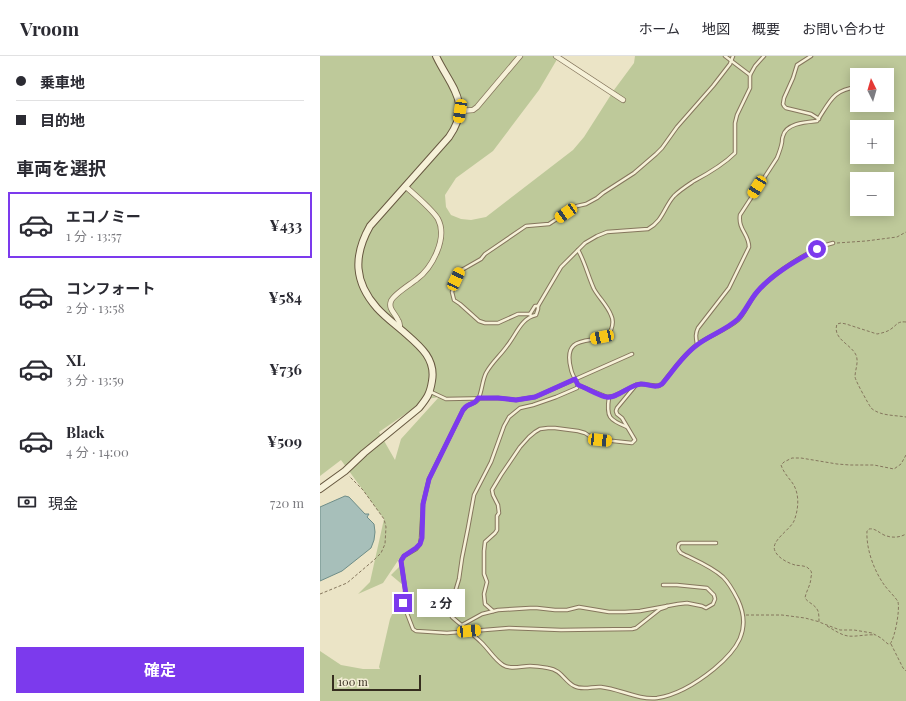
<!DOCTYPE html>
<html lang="ja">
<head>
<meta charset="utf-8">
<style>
  body { margin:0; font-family:"Playfair Display","Noto Sans JP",serif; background:#f2f2f3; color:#2b2b33; height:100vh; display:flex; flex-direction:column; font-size:15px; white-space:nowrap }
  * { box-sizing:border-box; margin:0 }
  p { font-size:13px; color:#7c7c81 }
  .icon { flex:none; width:22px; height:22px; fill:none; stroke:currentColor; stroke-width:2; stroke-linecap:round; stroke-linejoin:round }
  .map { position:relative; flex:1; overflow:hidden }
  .panel { display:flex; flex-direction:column; background:#fff; width:320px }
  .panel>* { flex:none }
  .banner { display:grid; align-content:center; height:88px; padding:0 16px; background:#fff }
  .needle { width:26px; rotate:355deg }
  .fabs { position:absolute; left:530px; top:12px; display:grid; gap:8px }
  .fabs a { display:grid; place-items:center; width:44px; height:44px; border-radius:0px; background:#fff; box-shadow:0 2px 10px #0003; font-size:20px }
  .scale { position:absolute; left:12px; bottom:10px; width:89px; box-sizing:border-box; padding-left:4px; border:2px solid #362d1f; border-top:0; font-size:11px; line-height:14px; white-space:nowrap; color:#362d1f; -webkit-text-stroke:3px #f3eed5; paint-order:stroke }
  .end { position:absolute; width:18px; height:18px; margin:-9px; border:5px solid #7c3aed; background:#fff; box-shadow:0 0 0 2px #fff }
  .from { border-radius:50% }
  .bubble { position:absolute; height:28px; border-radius:0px; background:#fff; box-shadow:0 2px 10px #0003; font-size:13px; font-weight:700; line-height:28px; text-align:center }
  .car { position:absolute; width:12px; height:24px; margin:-12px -6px; border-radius:5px; box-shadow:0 0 3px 1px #0007; background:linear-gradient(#f5c518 24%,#345 0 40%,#f5c518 0 76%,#345 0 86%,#f5c518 0) }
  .banner b { display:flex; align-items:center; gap:14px; height:38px; font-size:15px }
  .banner b+b { border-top:1px solid #e1e1e2 }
  .banner i { width:10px; height:10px; background:#2b2b33 }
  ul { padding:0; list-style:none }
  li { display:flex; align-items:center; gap:12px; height:66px; margin:0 8px 6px; padding:0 8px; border:2px solid transparent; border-radius:0px }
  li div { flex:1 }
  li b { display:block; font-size:15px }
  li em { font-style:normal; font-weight:700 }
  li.active { border-color:#7c3aed }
  li>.icon { width:36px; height:36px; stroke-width:1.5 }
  h2 { padding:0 16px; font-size:18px; line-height:48px }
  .pay { display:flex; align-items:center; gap:10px; height:44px; padding:0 16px; font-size:15px }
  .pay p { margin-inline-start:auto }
  .cta { display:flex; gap:8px; margin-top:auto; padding:8px 16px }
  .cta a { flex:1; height:46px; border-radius:0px; background:#7c3aed; color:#fff; font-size:16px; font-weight:700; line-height:46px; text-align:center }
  header { display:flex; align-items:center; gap:24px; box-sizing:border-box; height:56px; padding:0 20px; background:#fff; border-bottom:1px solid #e1e1e2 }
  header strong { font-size:19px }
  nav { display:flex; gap:22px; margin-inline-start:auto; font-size:14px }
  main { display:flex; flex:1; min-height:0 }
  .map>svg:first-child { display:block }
  .green { fill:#bec99a; fill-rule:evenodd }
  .water { fill:#a7bfba; stroke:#6e8d88 }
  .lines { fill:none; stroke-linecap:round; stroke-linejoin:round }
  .lane-casing { stroke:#85765d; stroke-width:4.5 }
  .street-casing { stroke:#85765d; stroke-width:6 }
  .secondary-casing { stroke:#675840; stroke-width:8 }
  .path { stroke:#85765d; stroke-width:1; stroke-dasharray:3 2; stroke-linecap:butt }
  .lane { stroke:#f6f1d8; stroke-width:2.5 }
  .street { stroke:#f6f1d8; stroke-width:4.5 }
  .secondary { stroke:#f6f1d8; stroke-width:6 }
  .route { stroke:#7c3aed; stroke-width:5 }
</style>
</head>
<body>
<header>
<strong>Vroom</strong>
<nav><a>ホーム</a><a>地図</a><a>概要</a><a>お問い合わせ</a></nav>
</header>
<main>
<section class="panel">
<div class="banner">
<b><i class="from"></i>乗車地</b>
<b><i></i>目的地</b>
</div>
<h2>車両を選択</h2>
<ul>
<li class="active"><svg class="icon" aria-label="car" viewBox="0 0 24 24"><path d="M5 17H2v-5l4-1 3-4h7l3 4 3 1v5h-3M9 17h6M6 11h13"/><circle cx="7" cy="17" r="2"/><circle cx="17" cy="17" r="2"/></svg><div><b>エコノミー</b><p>1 分 · 13:57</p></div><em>¥433</em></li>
<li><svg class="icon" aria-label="car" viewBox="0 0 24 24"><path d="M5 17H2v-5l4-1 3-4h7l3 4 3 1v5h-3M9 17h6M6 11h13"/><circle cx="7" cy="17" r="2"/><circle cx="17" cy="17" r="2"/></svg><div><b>コンフォート</b><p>2 分 · 13:58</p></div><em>¥584</em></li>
<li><svg class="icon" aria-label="car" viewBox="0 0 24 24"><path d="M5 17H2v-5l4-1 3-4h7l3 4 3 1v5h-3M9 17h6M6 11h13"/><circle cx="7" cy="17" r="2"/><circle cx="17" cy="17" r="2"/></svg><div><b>XL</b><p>3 分 · 13:59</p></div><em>¥736</em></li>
<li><svg class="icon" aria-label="car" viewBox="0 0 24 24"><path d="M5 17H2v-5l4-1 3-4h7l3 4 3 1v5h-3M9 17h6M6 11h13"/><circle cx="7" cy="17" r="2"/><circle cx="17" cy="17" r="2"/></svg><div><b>Black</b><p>4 分 · 14:00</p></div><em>¥509</em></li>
</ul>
<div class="pay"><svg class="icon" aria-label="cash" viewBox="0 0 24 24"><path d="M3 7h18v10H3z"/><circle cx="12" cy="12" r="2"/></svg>現金<p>720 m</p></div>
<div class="cta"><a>確定</a></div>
</section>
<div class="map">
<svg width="586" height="645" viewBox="0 0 586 645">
  <rect width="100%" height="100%" fill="#ebe4c6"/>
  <path class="green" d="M0,0H239L219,34L173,95L136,122L125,139L126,151L131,159L141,163L151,164L166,161L253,94L264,81L294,34L314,7L315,0H586V645H0V595L21,609L43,613H60L59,611L70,563L84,532V530L71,519L79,511V503L63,527L38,538L50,526L64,463L21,404L0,420ZM537,19H567V49H537ZM537,71H567V101H537ZM537,123H567V153H537ZM119,341L81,383L75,404L59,376L107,343Z"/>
  <path class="water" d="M25,440L29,441L45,458H49L47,461L54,468L55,476L54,484L51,492L22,515L0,525V451Z"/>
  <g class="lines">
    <defs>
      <g id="lane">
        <path d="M405,0L430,19"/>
        <path d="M491,0L477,9L473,22L464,42L463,48L464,50L466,52L491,58L499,63"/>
        <path d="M258,194C265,206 268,220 274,233C279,242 287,249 291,259C293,263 293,269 291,274C284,293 240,271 251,313C252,319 256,324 258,329L257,332L236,341L213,349L200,352L189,361L184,370L171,406L154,439L148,472L142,502L139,523L130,553V557L132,561C142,570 153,578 162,587C169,594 175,604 183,609C191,614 201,610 210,610C216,610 222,611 228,612C242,614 244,625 254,630C263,635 273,630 281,631C300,633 318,644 337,642C358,639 378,626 394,613C417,594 432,574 418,544C414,536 409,527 403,521C391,510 375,504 361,497C358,494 357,492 359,488L361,487H396"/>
        <path d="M218,250L241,211L265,187L277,180L287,176L328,173C343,165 344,151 354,140C360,134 368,129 374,125C389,117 403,109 415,97V67L417,59L430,32V19L435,10L444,0"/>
        <path d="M210,258H198L178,267H165L159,265L140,248L134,244L132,236L136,223L140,215L161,203L165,198L206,170L229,168L257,150L266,148L277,142L283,137L314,117L336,98L342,92L357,71L393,30L410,8L413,0"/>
        <path d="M211,260L210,258L215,250H218V253L216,259C201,262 196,279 187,290C180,300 172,306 166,317C162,325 162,336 158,344C155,348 151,347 147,350C146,351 145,353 143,354L109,423L103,448L101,482L100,488L96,493L84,500L81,505L86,539L83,547L93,573L96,575L127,577L189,572L241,574L312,573L316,572L340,553L346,551L347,550"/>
        <path d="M377,288C376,282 375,278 378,272L409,232L429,191C429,178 418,174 420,159L457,102C459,97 461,92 462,86C462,84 462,82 463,80C466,67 487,66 497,65C510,46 512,34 537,31"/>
        <path d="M258,329L287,341L294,340L316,329L321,328L339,330L342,328C353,314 364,298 379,287C391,279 406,274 418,264C425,257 430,244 437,236C451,219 491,192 513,187"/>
        <path d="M111,336L126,343L178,342L196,344L215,341L312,298"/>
        <path d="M289,341C286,361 289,364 307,371"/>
        <path d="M173,555L165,548L164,538L167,526L164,518V495L165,486L175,477L177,474V460L179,457L178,449L173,439L172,434L181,419L200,391L209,381L215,376L220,373L228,372H235L258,375L265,377L274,383L312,387L315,384L302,362L297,358L296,355L297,352L316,329"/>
        <path d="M142,569L162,558L178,554L210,552H217L235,554H247L259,551L289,556H305L320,555L358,548L367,547L382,550L386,552L393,548L395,543L394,539L387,532L357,529H343"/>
      </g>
      <g id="street">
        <path d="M236,0L303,44"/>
        <path d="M140,55L153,54L157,51L200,0"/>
        <path d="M80,273C80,270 80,266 78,264C75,257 68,253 71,245C74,238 91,228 97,223C112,212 128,182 118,163C113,154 94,138 85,130"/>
      </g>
      <path id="secondary" d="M0,433L25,415L44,397L99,352C107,342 110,338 112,325C116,303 100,290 85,277C76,269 65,261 57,252C34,226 33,200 50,170L129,81C153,47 130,30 116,0"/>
    </defs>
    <use href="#lane" class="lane-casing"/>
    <use href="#street" class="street-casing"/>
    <use href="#secondary" class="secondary-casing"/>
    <g class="path">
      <path d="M517,187L546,185L577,181L586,176"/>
      <path d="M586,266C577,265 577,269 571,273C567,276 562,277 557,278L526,268L521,267L517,268C512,283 531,288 536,299C539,306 535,314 535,321C536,326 548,347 551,352C560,360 574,359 586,361"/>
      <path d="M586,399L581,408L574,413L554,409H530L517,408L481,402H472L464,406L461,409C463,415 467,420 471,425C480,436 479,452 474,465C470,474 450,485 455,495C458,502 468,507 475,509C479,510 486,509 489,513C492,515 492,518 491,521C491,529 486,535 485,542C488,547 495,548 498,555C499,558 499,562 499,566L520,574H534L552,577L561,582L568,588H570C575,582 580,554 578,546C577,543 568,534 565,530C554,515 546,493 547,475L549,473C555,472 558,476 564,479C571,482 579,482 586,478"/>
      <path d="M0,538L27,527L54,504L61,497L65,488L66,471L64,463L43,434L29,420"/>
      <path d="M426,559H462L485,562L500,566"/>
      <path d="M507,570C514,574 521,579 528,580C536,581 547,578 555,579"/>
      <path d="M571,588L583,612L586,615"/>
    </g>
    <use href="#lane" class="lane"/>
    <use href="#street" class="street"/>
    <use href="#secondary" class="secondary"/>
  </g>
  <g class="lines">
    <path class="route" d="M83,547L86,539L81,505L84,500L96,492L100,488L102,482L103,448L109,423L143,354C144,353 145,351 147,350C151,347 156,348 158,342H178L196,344L215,341L255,323L258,329C267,332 279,340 287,341C296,343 311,328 321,328C329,328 335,333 342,328C353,315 363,299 377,289C390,279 406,274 418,263C425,256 430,244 437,236C453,217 476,205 497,193"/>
  </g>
</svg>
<div class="fabs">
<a><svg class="needle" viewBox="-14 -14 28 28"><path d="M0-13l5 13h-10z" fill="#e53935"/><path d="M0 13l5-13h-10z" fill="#7c7c81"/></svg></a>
<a>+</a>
<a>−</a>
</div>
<div class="scale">100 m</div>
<i class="end from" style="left:497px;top:193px"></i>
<i class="end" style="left:83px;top:547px"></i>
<div class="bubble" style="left:97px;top:533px;width:48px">2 分</div>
<i class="car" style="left:140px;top:55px;rotate:189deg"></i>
<i class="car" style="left:437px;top:131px;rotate:212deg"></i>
<i class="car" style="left:246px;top:157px;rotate:236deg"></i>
<i class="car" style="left:136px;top:223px;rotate:25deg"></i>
<i class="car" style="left:282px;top:281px;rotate:258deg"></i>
<i class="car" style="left:280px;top:384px;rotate:96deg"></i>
<i class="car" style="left:149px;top:575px;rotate:85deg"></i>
</div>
</main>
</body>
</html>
